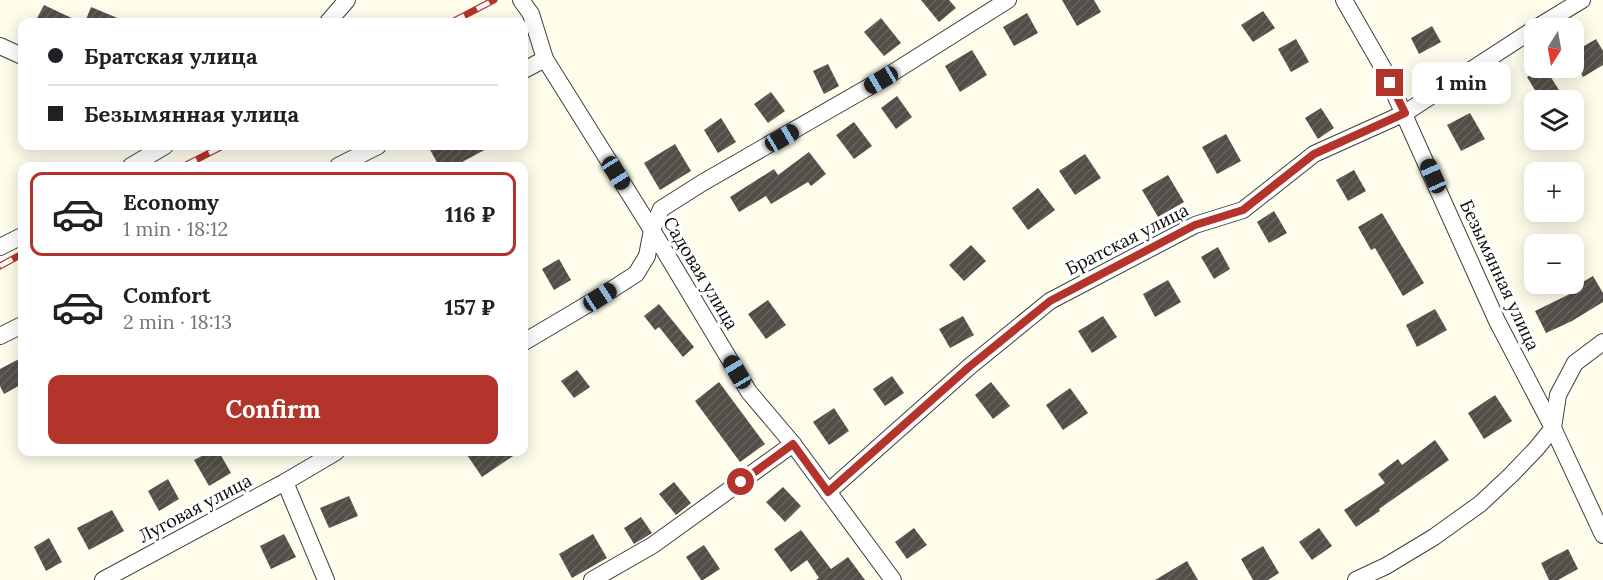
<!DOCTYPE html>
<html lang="en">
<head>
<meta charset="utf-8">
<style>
  body { margin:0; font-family:Lora,serif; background:#f2f2f2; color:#202124; height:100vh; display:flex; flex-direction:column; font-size:22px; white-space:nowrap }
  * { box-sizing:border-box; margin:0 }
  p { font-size:20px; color:#757577 }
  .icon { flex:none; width:33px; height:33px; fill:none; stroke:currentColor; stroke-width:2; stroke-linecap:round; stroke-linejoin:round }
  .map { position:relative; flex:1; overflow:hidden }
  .side { position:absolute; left:18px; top:162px; width:510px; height:294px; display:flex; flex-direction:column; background:#fff; border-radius:12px; box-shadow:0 3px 15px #0003 }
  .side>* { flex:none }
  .guide { position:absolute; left:18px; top:18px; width:510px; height:132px; border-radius:12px; box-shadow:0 3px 15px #0003; display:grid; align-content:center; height:132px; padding:0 30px; background:#fff }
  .needle { width:39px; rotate:191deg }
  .buttons { position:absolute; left:1524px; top:18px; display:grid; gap:12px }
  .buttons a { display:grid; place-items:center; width:60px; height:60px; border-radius:12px; background:#fff; box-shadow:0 3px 15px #0003; font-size:30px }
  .end { position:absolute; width:27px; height:27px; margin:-14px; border:8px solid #b3342b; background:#fff; box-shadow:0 0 0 3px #fff }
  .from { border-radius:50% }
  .bubble { position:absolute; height:42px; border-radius:12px; background:#fff; box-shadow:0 3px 15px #0003; font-size:20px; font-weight:800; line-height:42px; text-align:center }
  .car { position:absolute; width:18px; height:36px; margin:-18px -9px; border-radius:8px; box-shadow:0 0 4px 2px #0007; background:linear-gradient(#222 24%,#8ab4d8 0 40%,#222 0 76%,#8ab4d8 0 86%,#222 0) }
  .guide b { display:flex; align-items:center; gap:21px; height:57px; font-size:22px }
  .guide b+b { border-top:2px solid #e0e0e0 }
  .guide i { width:15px; height:15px; background:#202124 }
  ul { padding:10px 0 0; list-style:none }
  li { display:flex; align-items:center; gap:18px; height:84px; margin:0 12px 9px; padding:0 18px; border:3px solid transparent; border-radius:12px }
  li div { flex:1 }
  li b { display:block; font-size:22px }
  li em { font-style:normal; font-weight:800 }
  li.selected { border-color:#b3342b }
  li>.icon { width:54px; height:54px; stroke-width:1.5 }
  .primary-button { display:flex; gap:12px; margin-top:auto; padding:12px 30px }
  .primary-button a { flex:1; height:69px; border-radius:12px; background:#b3342b; color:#fff; font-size:24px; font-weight:800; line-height:69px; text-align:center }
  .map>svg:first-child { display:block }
  .building { fill:url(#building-hatch) }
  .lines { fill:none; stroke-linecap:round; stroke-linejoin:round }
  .minor-casing { stroke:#3e3e3e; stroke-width:18 }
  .minor { stroke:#fff; stroke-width:16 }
  .rail-casing { stroke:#b3342b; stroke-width:7 }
  .rail { stroke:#fff; stroke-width:4.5; stroke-dasharray:14; stroke-linecap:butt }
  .route { stroke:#b3342b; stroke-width:8 }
  .labels { text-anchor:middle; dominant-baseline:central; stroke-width:6; stroke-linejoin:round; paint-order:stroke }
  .street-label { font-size:18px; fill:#0b0b0b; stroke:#fff }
</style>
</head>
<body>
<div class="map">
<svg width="1603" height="580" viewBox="0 0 1603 580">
  <defs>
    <pattern id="building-hatch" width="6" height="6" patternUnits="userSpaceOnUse" patternTransform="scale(1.5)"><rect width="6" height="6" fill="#534e48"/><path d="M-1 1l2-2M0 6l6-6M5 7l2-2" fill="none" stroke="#67635e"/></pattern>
  </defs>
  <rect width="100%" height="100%" fill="#fefcea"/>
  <g class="building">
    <path d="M921,0H949L956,8L939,22Z"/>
    <path d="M1062,0H1094L1101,12L1077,26Z"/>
    <path d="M44,5L80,22H35Z"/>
    <path d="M91,7L127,22H85Z"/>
    <path d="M1263,11L1275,28L1253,42L1241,25Z"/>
    <path d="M1027,13L1038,33L1014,46L1003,27Z"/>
    <path d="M881,18L901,43L884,56L864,32Z"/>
    <path d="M1432,26L1441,42L1419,54L1411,38Z"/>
    <path d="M1296,39L1309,62L1291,72L1278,49Z"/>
    <path d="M1596,39L1603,51V65L1583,77L1574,60V52Z"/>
    <path d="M972,50L987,75L960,92L945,66Z"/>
    <path d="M828,64L839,86L824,94L813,71Z"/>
    <path d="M1542,68H1545L1559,90L1541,100L1527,77Z"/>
    <path d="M771,92L785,111L768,123L754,104Z"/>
    <path d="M897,96L912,117L896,129L881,108Z"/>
    <path d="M1321,108L1334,128L1318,139L1305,118Z"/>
    <path d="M1470,113L1485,139L1461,151L1447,125Z"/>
    <path d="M721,118L736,142L718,153L704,130Z"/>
    <path d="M854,122L872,146L854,159L836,135Z"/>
    <path d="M1226,134L1241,161L1217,174L1202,147Z"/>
    <path d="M675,144L691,171L660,190L644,163Z"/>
    <path d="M428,146H492L462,162L465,166H439Z"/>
    <path d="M809,152L826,174L811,186L808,182L771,204L766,196L739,212L730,197L774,169L778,175Z"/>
    <path d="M1085,154L1101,178L1075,195L1059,171Z"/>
    <path d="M1354,170L1366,191L1348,201L1336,180Z"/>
    <path d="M1168,175L1184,202L1158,217L1142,190Z"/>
    <path d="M1038,188L1055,210L1028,230L1012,208Z"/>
    <path d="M1274,211L1287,233L1269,243L1257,222Z"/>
    <path d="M1382,213L1424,283L1403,296L1375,248L1371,250L1358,227Z"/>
    <path d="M971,245L986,261L964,281L949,265Z"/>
    <path d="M1218,247L1230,269L1214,279L1201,257Z"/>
    <path d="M559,259L571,280L554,290L542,269Z"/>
    <path d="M1593,276L1603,293V302L1572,321L1546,333L1535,311L1578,290L1576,286Z"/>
    <path d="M1168,280L1181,302L1155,317L1143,294Z"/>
    <path d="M768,300L786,325L766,339L748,314Z"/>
    <path d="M659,304L694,347L683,357L659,327L655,330L644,316Z"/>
    <path d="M1435,309L1447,330L1417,347L1406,325Z"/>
    <path d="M963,316L974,335L950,348L939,329Z"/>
    <path d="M1103,316L1117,337L1092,353L1078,331Z"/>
    <path d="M19,359L22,366V384L4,394L0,386V369Z"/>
    <path d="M577,370L590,387L574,398L561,381Z"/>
    <path d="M892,376L904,393L885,406L873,389Z"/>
    <path d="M719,382L765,444L740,462L695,401Z"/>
    <path d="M991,382L1010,406L993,419L975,395Z"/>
    <path d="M1070,388L1088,413L1063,430L1046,405Z"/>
    <path d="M1495,395L1512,421L1484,439L1468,413Z"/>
    <path d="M834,408L849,431L829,445L813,422Z"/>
    <path d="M1435,440L1449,460L1379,509L1380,511L1356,527L1344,510L1385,483L1378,474L1398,459L1402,465Z"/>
    <path d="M209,452H219L231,473L209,486L194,460Z"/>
    <path d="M465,452H519L482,477Z"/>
    <path d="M168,479L179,499L159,511L148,491Z"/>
    <path d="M674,482L691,503L676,515L659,494Z"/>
    <path d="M783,487L801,506L785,522L766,502Z"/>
    <path d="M349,496L358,516L329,528L320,508Z"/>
    <path d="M112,510L124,531L89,550L77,528Z"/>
    <path d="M641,517L652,533L634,544L624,528Z"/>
    <path d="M914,528L927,545L907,559L895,542Z"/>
    <path d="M1319,528L1332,546L1312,560L1299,542Z"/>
    <path d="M801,530L831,569L848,557L865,580H816L819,578L807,560L791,572L774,549Z"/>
    <path d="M284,534L296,557L271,569L260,546Z"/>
    <path d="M593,534L607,558L572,578L559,554Z"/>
    <path d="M49,538L62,562L46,571L34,547Z"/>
    <path d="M704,545L720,569L703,580H701L686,557Z"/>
    <path d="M1263,546L1279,573L1268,580H1253L1241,559Z"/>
    <path d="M1568,549L1578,569L1558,580H1549L1541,563Z"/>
    <path d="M1187,561L1198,580H1155Z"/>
  </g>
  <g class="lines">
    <defs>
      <g id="minor">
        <path d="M521,0L531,14L545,59L652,230L749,392L793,444L893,580"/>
        <path d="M1344,0L1383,68L1497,321L1553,428L1603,535"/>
        <path d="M328,22L347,0"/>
        <path d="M1536,28L1582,0"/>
        <path d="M0,46L22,56"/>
        <path d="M524,70L545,59"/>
        <path d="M131,166L165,146"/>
        <path d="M338,166L378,146"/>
        <path d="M0,247L22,236"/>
        <path d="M0,336L22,325"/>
        <path d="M524,342L600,297L636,274L647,256L652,230L661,209L702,183L881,80L1008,0"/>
        <path d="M285,482L326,580"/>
        <path d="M828,492L969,367L1050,301L1195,225L1243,210L1314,154L1405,113L1534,29"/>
        <path d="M103,580L285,482L336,452"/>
        <path d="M592,580L653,545L793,444"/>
        <path d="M1356,580L1386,566L1434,537L1480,504L1511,475L1536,449L1553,428L1558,395L1575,363L1603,342"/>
      </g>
    </defs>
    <use href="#minor" class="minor-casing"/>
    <use href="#minor" class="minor"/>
    <defs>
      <g id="rail">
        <path d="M452,22L494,0"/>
        <path d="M184,166L223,146"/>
        <path d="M0,266L22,254"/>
      </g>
    </defs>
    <use href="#rail" class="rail-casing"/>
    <use href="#rail" class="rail"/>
  </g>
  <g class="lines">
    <path class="route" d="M741,482L793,444L828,492L969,367L1050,301L1195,225L1243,210L1314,154L1405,113L1390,83"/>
  </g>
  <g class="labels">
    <g class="street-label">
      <text transform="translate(1127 239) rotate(-27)">Братская улица</text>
      <text transform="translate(701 273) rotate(59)">Садовая улица</text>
      <text transform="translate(1500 275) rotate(65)">Безымянная улица</text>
      <text transform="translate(195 508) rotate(-28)">Луговая улица</text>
    </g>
  </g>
</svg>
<div class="buttons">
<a><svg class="needle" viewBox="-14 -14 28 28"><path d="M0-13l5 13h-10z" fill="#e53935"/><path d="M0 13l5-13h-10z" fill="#757577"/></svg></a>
<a><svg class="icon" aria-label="layers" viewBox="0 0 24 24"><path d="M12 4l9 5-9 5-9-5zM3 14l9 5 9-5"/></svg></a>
<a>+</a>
<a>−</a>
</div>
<i class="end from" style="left:741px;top:482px"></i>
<i class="end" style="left:1390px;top:83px"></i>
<div class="bubble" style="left:1412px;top:62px;width:99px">1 min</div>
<i class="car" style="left:881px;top:80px;rotate:240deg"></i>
<i class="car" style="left:782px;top:138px;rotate:60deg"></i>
<i class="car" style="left:616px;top:173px;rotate:148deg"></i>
<i class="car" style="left:1433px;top:176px;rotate:336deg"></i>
<i class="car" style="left:600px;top:297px;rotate:57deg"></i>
<i class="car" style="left:737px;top:372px;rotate:329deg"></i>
<div class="guide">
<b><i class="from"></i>Братская улица</b>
<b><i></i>Безымянная улица</b>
</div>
<section class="side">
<ul>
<li class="selected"><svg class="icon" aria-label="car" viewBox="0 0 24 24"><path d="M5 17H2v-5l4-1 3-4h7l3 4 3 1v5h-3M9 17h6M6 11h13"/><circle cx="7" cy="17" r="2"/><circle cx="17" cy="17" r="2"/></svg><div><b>Economy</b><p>1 min · 18:12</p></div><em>116 ₽</em></li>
<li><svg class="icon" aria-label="car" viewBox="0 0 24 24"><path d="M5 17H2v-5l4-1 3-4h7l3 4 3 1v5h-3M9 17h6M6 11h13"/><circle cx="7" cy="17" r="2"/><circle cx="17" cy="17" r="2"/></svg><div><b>Comfort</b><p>2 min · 18:13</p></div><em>157 ₽</em></li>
</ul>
<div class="primary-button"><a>Confirm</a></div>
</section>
</div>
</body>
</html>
